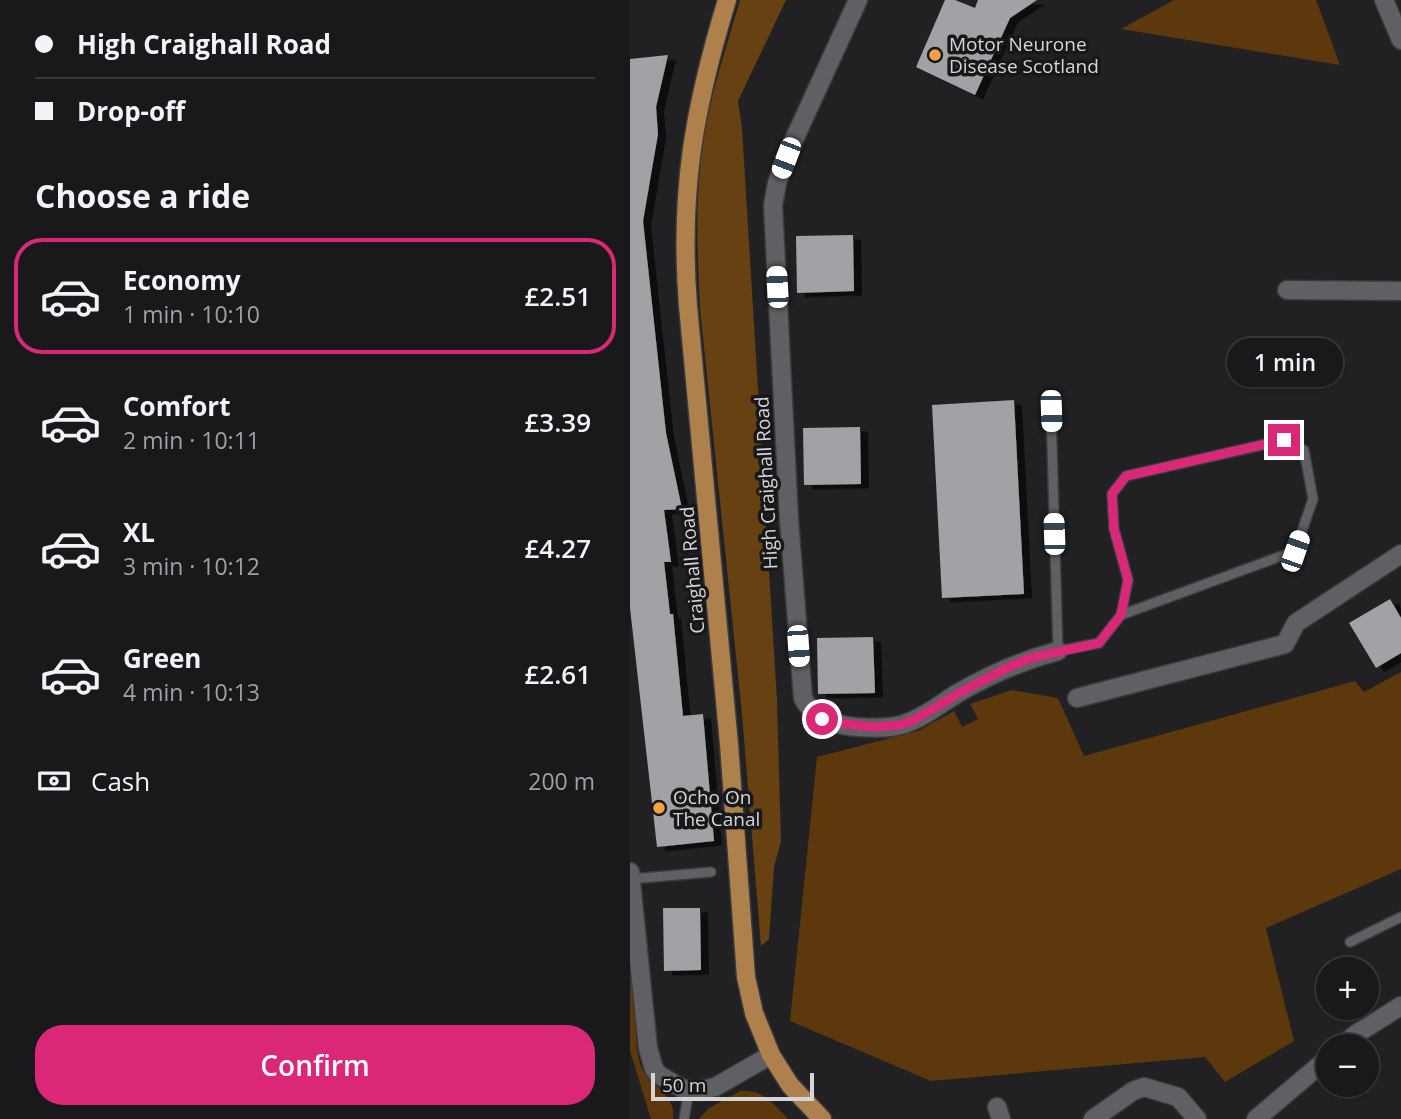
<!DOCTYPE html>
<html lang="en">
<head>
<meta charset="utf-8">
<style>
  body { margin:0; font-family:"Open Sans",sans-serif; background:#262628; color:#f1f3f6; height:100vh; display:flex; flex-direction:column; font-size:26px; white-space:nowrap }
  * { box-sizing:border-box; margin:0 }
  p { font-size:23px; color:#9fa0a3 }
  .icon { flex:none; width:38px; height:38px; fill:none; stroke:currentColor; stroke-width:2; stroke-linecap:round; stroke-linejoin:round }
  .map { position:relative; flex:1; overflow:hidden }
  .panel { display:flex; flex-direction:column; background:#19191b; width:630px }
  .panel>* { flex:none }
  .banner { display:grid; align-content:center; height:154px; padding:0 35px; background:#19191b }
  .buttons { position:absolute; left:686px; top:957px; display:grid; gap:14px }
  .buttons a { display:grid; place-items:center; width:63px; height:63px; border-radius:50%; background:#19191b; box-shadow:0 2px 5px #0004,0 0 0 2px #37383a; font-size:35px }
  .scale { position:absolute; left:21px; bottom:18px; width:163px; box-sizing:border-box; padding-left:7px; border:4px solid #d5d5d7; border-top:0; font-size:19px; line-height:24px; white-space:nowrap; color:#d5d5d7; -webkit-text-stroke:5px #18171a; paint-order:stroke }
  .end { position:absolute; width:32px; height:32px; margin:-16px; border:9px solid #db2777; background:#fff; box-shadow:0 0 0 4px #fff }
  .from { border-radius:50% }
  .bubble { position:absolute; height:49px; border-radius:24px; background:#19191b; box-shadow:0 2px 5px #0004,0 0 0 2px #37383a; font-size:23px; font-weight:600; line-height:49px; text-align:center }
  .car { position:absolute; width:21px; height:42px; margin:-21px -10px; border-radius:9px; box-shadow:0 0 5px 2px #0007; background:linear-gradient(#fff 24%,#345 0 40%,#fff 0 76%,#345 0 86%,#fff 0) }
  .banner b { display:flex; align-items:center; gap:24px; height:66px; font-size:26px }
  .banner b+b { border-top:2px solid #37383a }
  .banner i { width:18px; height:18px; background:#f1f3f6 }
  ul { padding:0; list-style:none }
  li { display:flex; align-items:center; gap:21px; height:116px; margin:0 14px 10px; padding:0 21px; border:4px solid transparent; border-radius:28px }
  li div { flex:1 }
  li b { display:block; font-size:26px }
  li em { font-style:normal; font-weight:600 }
  li.on { border-color:#db2777 }
  li>.icon { width:63px; height:63px; stroke-width:1.5 }
  h2 { padding:0 35px; font-size:32px; line-height:84px }
  .pay { display:flex; align-items:center; gap:18px; height:77px; padding:0 35px; font-size:26px }
  .pay p { margin-inline-start:auto }
  .action { display:flex; gap:14px; margin-top:auto; padding:14px 35px }
  .action a { flex:1; height:80px; border-radius:28px; background:#db2777; color:#fff; font-size:28px; font-weight:600; line-height:80px; text-align:center }
  main { display:flex; flex:1; min-height:0 }
  .map>svg:first-child { display:block }
  .green { fill:#5c380c }
  .forest { fill:#674112 }
  .building { fill:#a2a1a5; filter:url(#shadow) }
  .lines { fill:none; stroke-linecap:round; stroke-linejoin:round }
  .lane-casing { stroke:#3b3b3d; stroke-width:12 }
  .street-casing { stroke:#3b3b3d; stroke-width:21 }
  .primary-casing { stroke:#3b3b3d; stroke-width:21 }
  .lane { stroke:#605f63; stroke-width:9 }
  .street { stroke:#605f63; stroke-width:18 }
  .primary { stroke:#ae814c; stroke-width:18 }
  .route { stroke:#db2777; stroke-width:9 }
  .poi-dot { fill:#f4a344; stroke:#18171a; stroke-width:2.5 }
  .labels { text-anchor:middle; dominant-baseline:central; stroke-width:7; stroke-linejoin:round; paint-order:stroke }
  .poi-label { font-size:19px; fill:#d5d5d7; stroke:#18171a; text-anchor:start }
  .street-label { font-size:19px; fill:#d5d5d7; stroke:#18171a }
</style>
</head>
<body>
<main>
<section class="panel">
<div class="banner">
<b><i class="from"></i>High Craighall Road</b>
<b><i></i>Drop-off</b>
</div>
<h2>Choose a ride</h2>
<ul>
<li class="on"><svg class="icon" aria-label="car" viewBox="0 0 24 24"><path d="M5 17H2v-5l4-1 3-4h7l3 4 3 1v5h-3M9 17h6M6 11h13"/><circle cx="7" cy="17" r="2"/><circle cx="17" cy="17" r="2"/></svg><div><b>Economy</b><p>1 min · 10:10</p></div><em>£2.51</em></li>
<li><svg class="icon" aria-label="car" viewBox="0 0 24 24"><path d="M5 17H2v-5l4-1 3-4h7l3 4 3 1v5h-3M9 17h6M6 11h13"/><circle cx="7" cy="17" r="2"/><circle cx="17" cy="17" r="2"/></svg><div><b>Comfort</b><p>2 min · 10:11</p></div><em>£3.39</em></li>
<li><svg class="icon" aria-label="car" viewBox="0 0 24 24"><path d="M5 17H2v-5l4-1 3-4h7l3 4 3 1v5h-3M9 17h6M6 11h13"/><circle cx="7" cy="17" r="2"/><circle cx="17" cy="17" r="2"/></svg><div><b>XL</b><p>3 min · 10:12</p></div><em>£4.27</em></li>
<li><svg class="icon" aria-label="car" viewBox="0 0 24 24"><path d="M5 17H2v-5l4-1 3-4h7l3 4 3 1v5h-3M9 17h6M6 11h13"/><circle cx="7" cy="17" r="2"/><circle cx="17" cy="17" r="2"/></svg><div><b>Green</b><p>4 min · 10:13</p></div><em>£2.61</em></li>
</ul>
<div class="pay"><svg class="icon" aria-label="cash" viewBox="0 0 24 24"><path d="M3 7h18v10H3z"/><circle cx="12" cy="12" r="2"/></svg>Cash<p>200 m</p></div>
<div class="action"><a>Confirm</a></div>
</section>
<div class="map">
<svg width="771" height="1119" viewBox="0 0 771 1119">
  <defs>
    <filter id="shadow"><feDropShadow dx="8" dy="4.5" stdDeviation="0" flood-color="#0009"/></filter>
  </defs>
  <rect width="100%" height="100%" fill="#212124"/>
  <g class="green">
    <path d="M544,0H686L710,65L491,29Z"/>
    <path d="M771,672V869L636,928L664,1041L595,1082L575,1057L301,1081L160,1021L187,757L288,731L324,711L332,727L348,719L340,704L382,690L428,698L454,756L725,681L734,692Z"/>
    <path d="M0,977C12,1004 0,1040 12,1069C22,1088 46,1093 43,1119H21L0,1051Z"/>
    <path d="M110,1091C133,1089 144,1104 158,1119H69L79,1108Z"/>
  </g>
  <path class="forest" d="M110,0H156L108,101L112,128L147,701L151,841L144,867L139,939L131,946L112,714L70,308C67,250 65,193 74,136C82,90 97,45 110,0Z"/>
  <g class="building">
    <path d="M315,0H325L345,8L348,0H407L380,18L345,95L286,67Z"/>
    <path d="M38,55L26,107L28,134L13,221L36,433L52,509L34,510L41,562H34L40,614H43L53,716L73,714L84,841L27,847L0,608V59Z"/>
    <path d="M223,235L224,291L167,293L166,236Z"/>
    <path d="M384,400L394,594L312,598L302,405Z"/>
    <path d="M230,427L231,484L174,485L173,428Z"/>
    <path d="M760,599L771,618V653L746,668L719,623Z"/>
    <path d="M243,637L245,693L188,694L187,638Z"/>
    <path d="M33,908H70L71,970L34,971Z"/>
  </g>
  <g class="lines">
    <defs>
      <g id="lane">
        <path d="M421,411L428,651L469,643L491,615L498,580L484,529L482,494L496,476L654,440L674,450L683,499L665,551L491,615"/>
        <path d="M1,879L81,872"/>
        <path d="M720,942L771,917"/>
        <path d="M54,1119L59,1090"/>
      </g>
      <g id="street">
        <path d="M228,0L156,157L147,183L143,205L159,519L173,698C177,706 183,713 191,718C208,728 252,730 271,725C292,719 310,704 328,693C359,675 393,660 428,651"/>
        <path d="M754,0L771,40"/>
        <path d="M657,290L771,291"/>
        <path d="M447,698L655,644L666,623L771,554"/>
        <path d="M0,872L18,1048L24,1069L29,1075L53,1089L69,1091L85,1087L141,1055"/>
        <path d="M712,1046L726,1034L771,1006"/>
        <path d="M367,1107L371,1119"/>
        <path d="M463,1119L503,1091L514,1087L548,1097L567,1119"/>
        <path d="M626,1119L698,1058"/>
      </g>
      <path id="primary" d="M97,0C64,108 49,192 58,306L99,744L116,977L124,1013L141,1055L160,1085L192,1119"/>
    </defs>
    <use href="#lane" class="lane-casing"/>
    <use href="#street" class="street-casing"/>
    <use href="#primary" class="primary-casing"/>
    <use href="#lane" class="lane"/>
    <use href="#street" class="street"/>
    <use href="#primary" class="primary"/>
  </g>
  <g class="lines">
    <path class="route" d="M192,719L199,722L243,727L270,725L284,720L331,692L379,667L400,658L469,643L491,615L498,580L484,529L482,494L496,476L654,440"/>
  </g>
  <g class="poi-dot">
    <circle cx="305" cy="55" r="7"/>
    <circle cx="29" cy="808" r="7"/>
  </g>
  <g class="labels">
    <g class="poi-label">
      <text x="319" y="44">Motor Neurone<tspan x="319" dy="22">Disease Scotland</tspan></text>
      <text x="43" y="797">Ocho On<tspan x="43" dy="22">The Canal</tspan></text>
    </g>
    <g class="street-label">
      <text transform="translate(136 483) rotate(-93)">High Craighall Road</text>
      <text transform="translate(62 570) rotate(-95)">Craighall Road</text>
    </g>
  </g>
</svg>
<div class="buttons">
<a>+</a>
<a>−</a>
</div>
<div class="scale">50 m</div>
<i class="end from" style="left:192px;top:719px"></i>
<i class="end" style="left:654px;top:440px"></i>
<div class="bubble" style="left:597px;top:338px;width:116px">1 min</div>
<i class="car" style="left:156px;top:158px;rotate:201deg"></i>
<i class="car" style="left:147px;top:287px;rotate:357deg"></i>
<i class="car" style="left:421px;top:411px;rotate:178deg"></i>
<i class="car" style="left:424px;top:534px;rotate:358deg"></i>
<i class="car" style="left:665px;top:551px;rotate:19deg"></i>
<i class="car" style="left:168px;top:646px;rotate:176deg"></i>
</div>
</main>
</body>
</html>
